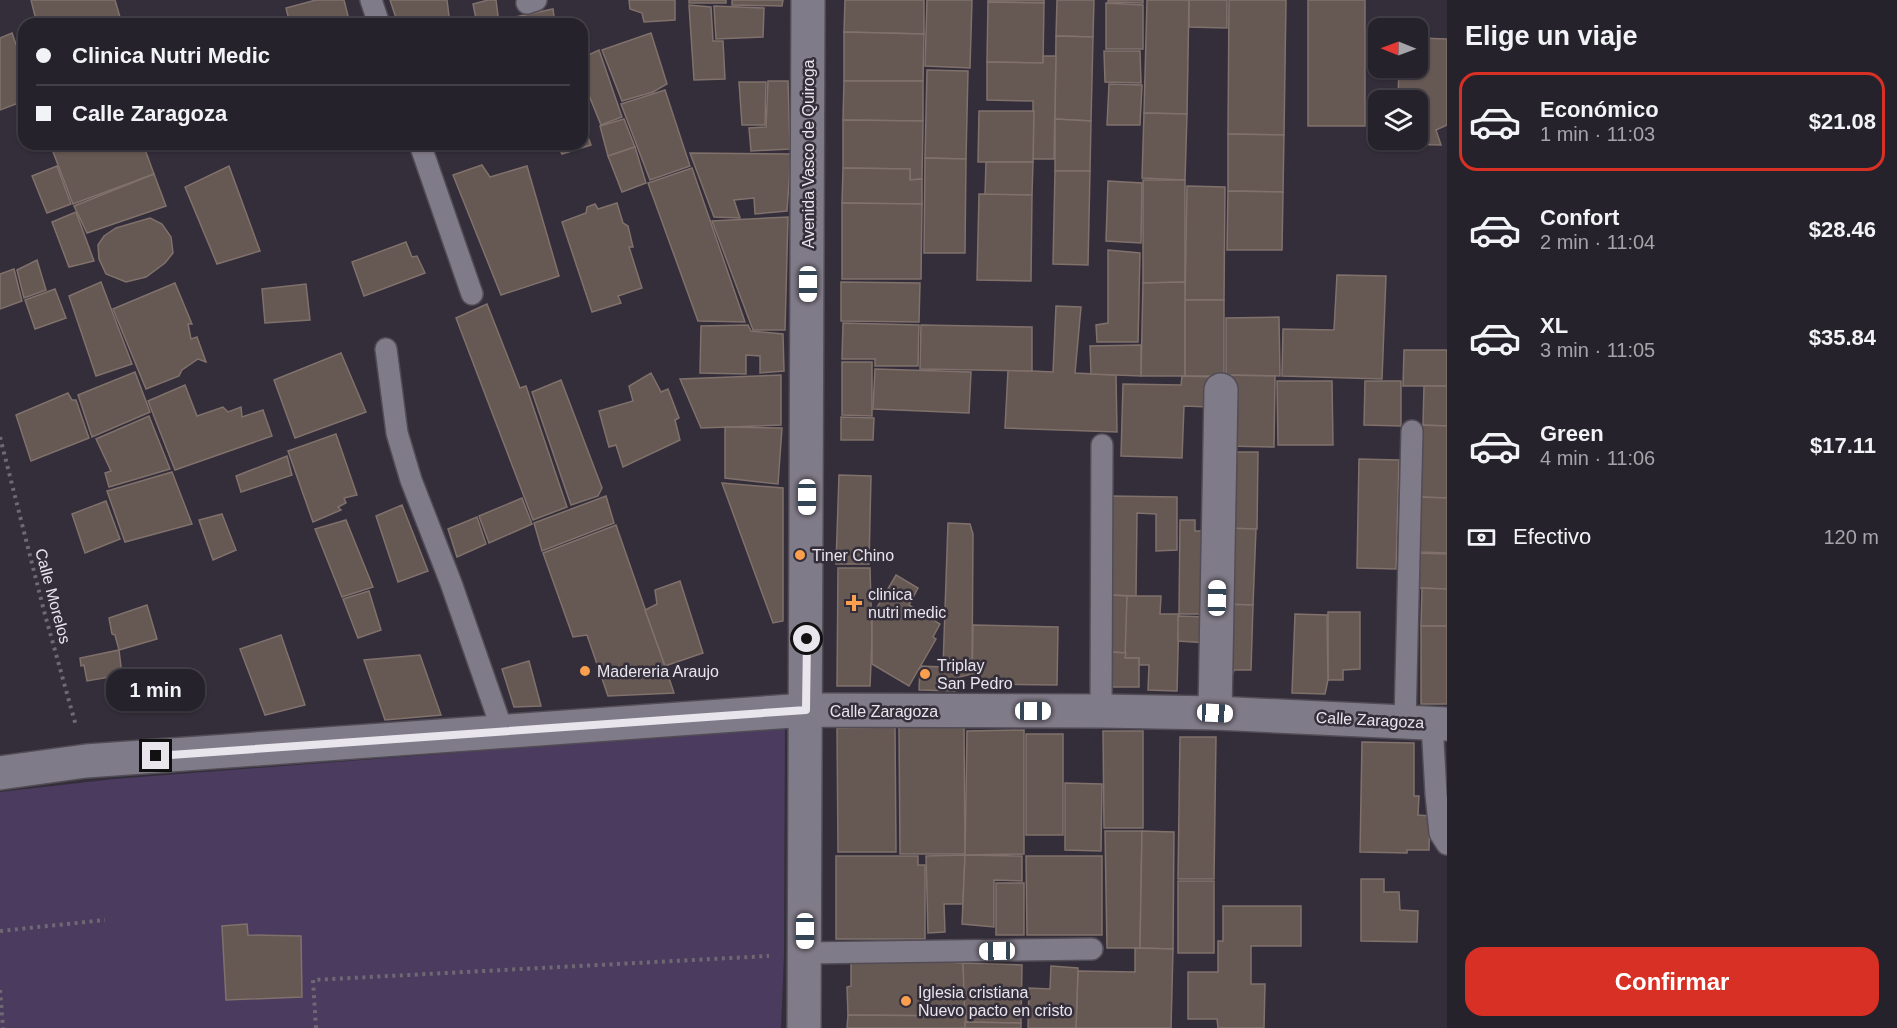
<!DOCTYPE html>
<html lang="es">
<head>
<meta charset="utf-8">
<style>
  body { margin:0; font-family:Arial,sans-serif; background:#2e2a33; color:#f1f3f6; height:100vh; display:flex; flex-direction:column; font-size:22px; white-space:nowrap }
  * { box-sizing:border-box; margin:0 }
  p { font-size:20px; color:#a4a4a9 }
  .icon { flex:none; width:33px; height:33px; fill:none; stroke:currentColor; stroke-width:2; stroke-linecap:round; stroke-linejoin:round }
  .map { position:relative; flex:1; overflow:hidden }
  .details { display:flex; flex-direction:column; background:#26222b; width:450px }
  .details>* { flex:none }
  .banner { position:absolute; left:18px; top:18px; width:570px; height:132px; border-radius:18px; box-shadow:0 2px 4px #0004,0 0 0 2px #423f47; display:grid; align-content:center; height:132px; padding:0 18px; background:#26222b }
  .needle { width:39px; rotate:271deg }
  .tools { position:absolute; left:1368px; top:18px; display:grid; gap:12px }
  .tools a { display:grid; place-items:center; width:60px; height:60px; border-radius:12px; background:#26222b; box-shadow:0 2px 4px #0004,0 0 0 2px #423f47; font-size:30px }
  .end { position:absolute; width:27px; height:27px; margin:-14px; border:8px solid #e9e5ed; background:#111; box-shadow:0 0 0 3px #111 }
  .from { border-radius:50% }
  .bubble { position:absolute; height:42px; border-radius:18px; background:#26222b; box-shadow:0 2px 4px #0004,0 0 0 2px #423f47; font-size:20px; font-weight:800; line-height:42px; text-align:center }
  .car { position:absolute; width:18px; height:36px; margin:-18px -9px; border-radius:8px; box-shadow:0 0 4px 2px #0007; background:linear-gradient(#fff 24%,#345 0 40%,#fff 0 76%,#345 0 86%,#fff 0) }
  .banner b { display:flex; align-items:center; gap:21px; height:57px; font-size:22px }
  .banner b+b { border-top:2px solid #423f47 }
  .banner i { width:15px; height:15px; background:#f1f3f6 }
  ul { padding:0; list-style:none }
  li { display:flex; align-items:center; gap:18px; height:99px; margin:0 12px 9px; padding:0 6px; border:3px solid transparent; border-radius:18px }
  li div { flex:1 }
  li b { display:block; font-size:22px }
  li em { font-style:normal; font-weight:800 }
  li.current { border-color:#d93025 }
  li>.icon { width:54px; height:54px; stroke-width:1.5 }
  h2 { padding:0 18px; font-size:27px; line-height:72px }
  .pay { display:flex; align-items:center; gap:15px; height:66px; padding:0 18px; font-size:22px }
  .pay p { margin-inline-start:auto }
  .primary-button { display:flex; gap:12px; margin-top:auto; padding:12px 18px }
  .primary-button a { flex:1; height:69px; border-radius:18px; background:#d93025; color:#fff; font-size:24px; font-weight:800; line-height:69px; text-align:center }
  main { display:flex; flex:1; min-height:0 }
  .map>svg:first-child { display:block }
  .green { fill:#4b3b5e }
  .building { fill:#665853; stroke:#80716c; stroke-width:1.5 }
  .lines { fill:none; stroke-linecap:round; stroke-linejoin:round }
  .service-casing { stroke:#514c55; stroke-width:24 }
  .minor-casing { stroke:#514c55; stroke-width:36 }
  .tertiary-casing { stroke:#514c55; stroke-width:36 }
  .path { stroke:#6e6973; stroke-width:4; stroke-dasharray:3 4.5; stroke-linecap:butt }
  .service { stroke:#807b88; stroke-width:21 }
  .minor { stroke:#807b88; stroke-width:33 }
  .tertiary { stroke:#807b88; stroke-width:33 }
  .route { stroke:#e9e5ed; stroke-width:8 }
  .poi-dot { fill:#fa9f4e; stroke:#332e39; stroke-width:2 }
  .labels { text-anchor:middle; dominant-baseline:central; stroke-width:5; stroke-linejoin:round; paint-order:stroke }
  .street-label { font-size:16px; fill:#e9e5ed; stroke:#332e39 }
  .poi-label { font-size:16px; fill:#e9e5ed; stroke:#332e39; text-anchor:start }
</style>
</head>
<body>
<main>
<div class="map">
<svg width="1447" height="1028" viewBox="0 0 1447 1028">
  <rect width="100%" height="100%" fill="#332e39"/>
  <path class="green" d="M785,723L784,955L781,1028H0V792L114,779L453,753Z"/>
  <g class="building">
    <path d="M31,0H115L122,24H37Z"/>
    <path d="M316,0H344L350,24H290L286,8Z"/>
    <path d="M390,0H447L450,24H398Z"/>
    <path d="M488,0H496L499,24H477L473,4Z"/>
    <path d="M629,0H675V20L644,22L642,13L630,9Z"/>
    <rect x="689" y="0" width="37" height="3"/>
    <path d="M732,0H783L782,6L732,5Z"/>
    <path d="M845,0H924V34L844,32Z"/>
    <path d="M927,0H972L970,68L925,66Z"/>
    <path d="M988,0H1044V3L988,2Z"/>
    <path d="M1057,0H1094L1093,37L1056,36Z"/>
    <path d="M1108,0H1143V3L1108,2Z"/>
    <path d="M1147,0H1189L1187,114L1144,113Z"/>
    <path d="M1189,0H1227V28L1189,27Z"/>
    <path d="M1229,0H1286L1284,135L1228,134Z"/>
    <rect x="1308" y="0" width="57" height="126"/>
    <path d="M988,2L1044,3L1043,63L987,62Z"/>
    <path d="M1106,3L1143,5V49H1106Z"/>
    <path d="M689,5L711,7L713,41H723L725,79L694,80Z"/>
    <path d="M714,6L764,8L763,37L716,39Z"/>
    <path d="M553,9L555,24H502L501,20Z"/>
    <path d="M844,32L924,34L923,81H844Z"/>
    <path d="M12,33L24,67V101L0,110V38Z"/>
    <path d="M651,33L667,84L653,92L622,101L602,50Z"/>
    <path d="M1056,36L1093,37L1091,121L1055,119Z"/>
    <path d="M1420,38L1447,39V125L1436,130L1441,145L1396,144V140H1418V100H1398L1399,68H1418V54H1420Z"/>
    <path d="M599,50L622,117L601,125L582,78V58Z"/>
    <path d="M1104,51H1140L1141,83L1105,82Z"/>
    <path d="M1043,56H1056L1054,159H1033V101L987,100V62L1043,63Z"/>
    <path d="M927,70L968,71L966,159L925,158Z"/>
    <path d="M768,81H788L790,149L751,151L749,128L766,127Z"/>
    <path d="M844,81H923V121L843,120Z"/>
    <path d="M739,82H766L765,125H742Z"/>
    <path d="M1109,84L1142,85L1140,125H1107Z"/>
    <path d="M665,90L690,166L650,180L621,104Z"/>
    <path d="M979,111H1034L1033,162H978Z"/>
    <path d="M1144,113L1187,114L1185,180L1142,178Z"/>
    <path d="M624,119L635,147L608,156L600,126Z"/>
    <path d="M1055,119L1091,121L1090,171H1055Z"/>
    <path d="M843,120L923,121L922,179L910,180V169L843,168Z"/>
    <path d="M582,121L591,145L562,154L557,144H582Z"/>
    <path d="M1228,134L1284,135L1283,192L1228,191Z"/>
    <path d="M50,144H143L154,174L73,204Z"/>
    <path d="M635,147L646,183L622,192L608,156Z"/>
    <path d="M690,153L791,154L787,211L755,214L754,198L734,200L740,218L714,217Z"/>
    <path d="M925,158L966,159L965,253H924Z"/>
    <path d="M986,162H1033L1032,195H985Z"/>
    <path d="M482,165L490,177L527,166L559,276L501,295L453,175Z"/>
    <path d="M57,166L71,204L47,213L32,176Z"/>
    <path d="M229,166L260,251L217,264L185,187Z"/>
    <path d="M692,168L745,322L698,321L648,183Z"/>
    <path d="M843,168L910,169V180L922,179V204L842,203Z"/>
    <path d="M1055,171H1090L1088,265L1053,264Z"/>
    <path d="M154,174L166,206L87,233L74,206Z"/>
    <path d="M1143,180H1185V282L1143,283Z"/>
    <path d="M1108,181L1142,183L1141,243L1106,241Z"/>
    <path d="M1187,186L1225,187L1224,300H1185Z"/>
    <path d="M1228,191L1283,192L1282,250H1227Z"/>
    <path d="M979,194L1032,195L1031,281L977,280Z"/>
    <path d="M617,203L623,223L628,226L633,247H629L642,288L618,296L621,303L592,312L562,222L586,213L587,207L595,204L598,209Z"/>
    <path d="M842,203L922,204L921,279H842Z"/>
    <path d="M76,212L94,261L69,267L52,222Z"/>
    <path d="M788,217L785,330H753L712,221Z"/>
    <path d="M150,218L162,224L171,237L173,253L165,263L146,277L126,282L106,274L99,259L98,245L104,236L116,228Z"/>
    <path d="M406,242L412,257L417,256L425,273L364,296L352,262Z"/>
    <path d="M1108,250L1140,253L1138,342H1097L1096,325L1108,323Z"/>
    <path d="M37,260L46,290L24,298L17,270Z"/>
    <path d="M14,269L22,301L0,309V274Z"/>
    <path d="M1337,275L1386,276L1382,379L1282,376L1283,329L1334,330Z"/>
    <path d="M101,282L132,364L96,376L69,296Z"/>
    <path d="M841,282L920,283L919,322L841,321Z"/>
    <path d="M1185,282V376H1141L1143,283Z"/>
    <path d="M175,283L192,324H188L191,339L197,337L206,362L198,359L182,370L179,376L146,389L113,309Z"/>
    <path d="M306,284L310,320L265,323L262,289Z"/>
    <path d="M55,289L66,318L35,329L25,300Z"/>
    <rect x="1185" y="300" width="39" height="76"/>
    <path d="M487,304L520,388L526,386L567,507L533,520L456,318Z"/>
    <path d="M1056,306L1081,307L1075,373L1116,375L1117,432L1005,428L1008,370L1053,372Z"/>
    <path d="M1279,317L1280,376L1226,375V318Z"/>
    <path d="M843,323L919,325L918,366H875V359H842Z"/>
    <path d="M748,325L751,331L783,334L784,371L760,373V356L746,355V374L700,373L701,326Z"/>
    <path d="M921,325L1032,327V371L920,369Z"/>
    <path d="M1141,345V376L1091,374L1090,346Z"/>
    <path d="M1404,350H1447V386H1403Z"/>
    <path d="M341,353L366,412L295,438L274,380Z"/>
    <path d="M842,362H872V416L842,415Z"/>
    <path d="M875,369L971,372L969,413L873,409Z"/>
    <path d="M135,372L150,412L92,437L78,395Z"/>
    <path d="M651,373L661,392L668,389L679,418L675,420L680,440L623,467L616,445L609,447L599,411L633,401L629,386Z"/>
    <path d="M781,375V425L701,428L680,379Z"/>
    <path d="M1226,375L1275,376L1274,447L1225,446Z"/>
    <path d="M1182,376L1216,377L1209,407L1184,406L1182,458L1121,456L1123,384L1181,385Z"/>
    <path d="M561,380L602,488L598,496L571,505L532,392Z"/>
    <path d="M1277,381H1332L1333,445H1278Z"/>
    <path d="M1365,381H1401V426L1364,425Z"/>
    <path d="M185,385L197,416L223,407L228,412L241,407L242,417L263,410L272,436L175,470L148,401Z"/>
    <path d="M1424,386H1447V426L1423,425Z"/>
    <path d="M68,393L72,400H76L89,438L31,461L16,415Z"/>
    <path d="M149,416L170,469L109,487L105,473L111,471L96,439Z"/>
    <path d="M841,417L874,418L873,440H841Z"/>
    <path d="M1419,425L1447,426V498L1418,497Z"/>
    <path d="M725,427L782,428L778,484L725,478Z"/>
    <path d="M336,434L357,495L344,498L346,503L338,507L341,510L313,522L288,451Z"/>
    <path d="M1224,452H1258L1257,529L1222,528Z"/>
    <path d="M287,456L292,475L241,492L236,476Z"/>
    <path d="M1359,459L1399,460L1396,569L1357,568Z"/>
    <path d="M172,472L192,524L125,542L107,491Z"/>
    <path d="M839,475L871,476L869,564H836Z"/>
    <path d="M722,483L783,488V621L773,623Z"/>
    <path d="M606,496L614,523L542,551L534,523Z"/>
    <path d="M1111,496L1177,497V550L1156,551V514L1137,513L1136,596L1111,595Z"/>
    <path d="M1421,497L1447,498V553L1420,552Z"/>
    <path d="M522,498L532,524L489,543L479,516Z"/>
    <path d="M106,501L120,539L85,553L72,514Z"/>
    <path d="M402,505L428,571L398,582L376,516Z"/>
    <path d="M222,514L236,550L213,560L199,520Z"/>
    <path d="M477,517L486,544L457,557L448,529Z"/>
    <path d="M346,520L373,587L342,597L315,529Z"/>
    <path d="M1180,520H1195V531H1213L1200,601H1203V614H1179Z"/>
    <path d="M948,523L970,524L973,534L972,674L956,678V691L919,690L920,666L943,667Z"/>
    <path d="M616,525L665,666L674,693L608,696L587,635L573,637L543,553Z"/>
    <path d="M1222,528L1256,529L1253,605L1221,604Z"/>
    <path d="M1415,553L1447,554V589L1415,588Z"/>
    <path d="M838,568H870L872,639L870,686H837Z"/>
    <path d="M896,575L918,588L909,605L940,624L933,637L936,639L909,686L872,664V616Z"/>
    <path d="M680,581L703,653L665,666L645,610L657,604L655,590Z"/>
    <path d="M1422,588L1447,589V626H1421Z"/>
    <path d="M369,591L381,630L358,638L343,599Z"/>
    <path d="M1111,595L1127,596L1126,653L1112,652Z"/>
    <path d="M1127,596H1161L1160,614H1179L1177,691L1148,690L1149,665H1139V658H1125Z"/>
    <path d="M1221,604L1253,605L1251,670H1234L1232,676Z"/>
    <path d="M147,605L157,639L119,650L115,635L112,634L109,618Z"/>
    <path d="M1328,612H1360V669L1343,670V680H1328Z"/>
    <path d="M1295,614L1327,615L1328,680L1325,694L1292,693Z"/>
    <path d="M1178,616L1209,617L1208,643L1178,641Z"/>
    <path d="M973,625L1058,627L1057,685L978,684V680H972Z"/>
    <rect x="1421" y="626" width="26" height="78"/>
    <path d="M281,635L305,705L265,715L240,649Z"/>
    <path d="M119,650L122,675L87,681L84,665L81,666L80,658Z"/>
    <path d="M1112,652L1126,653L1125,658H1139V687H1111Z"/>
    <path d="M420,655L441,715L385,720L364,660Z"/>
    <path d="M529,661L541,706L514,707L502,669Z"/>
    <path d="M964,726L965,854H900L899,727Z"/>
    <path d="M895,727L896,852H838L837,728Z"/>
    <path d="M1024,730V854L965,855L967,731Z"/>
    <path d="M1103,731H1143V828H1104Z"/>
    <rect x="1026" y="734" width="37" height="101"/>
    <path d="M1180,737H1216L1214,879H1178Z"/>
    <path d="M1362,742L1414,743V796H1419L1418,815L1430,816L1429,850H1407V853L1360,852Z"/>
    <path d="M1065,783L1102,784L1101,851L1065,850Z"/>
    <path d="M1105,831H1142L1140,948H1107Z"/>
    <path d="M1142,831L1174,832L1173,949L1140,948Z"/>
    <path d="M965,855L963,904H944L945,932L928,933L926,856Z"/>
    <path d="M965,855L1022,856V881L994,880V927L962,924Z"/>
    <path d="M836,856H918V865H925V939H836Z"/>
    <path d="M1026,856H1102V935H1027Z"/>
    <path d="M1361,879H1384V892H1399L1400,910L1418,911L1417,942L1361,941Z"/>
    <rect x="1178" y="881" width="36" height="72"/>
    <rect x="996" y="883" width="28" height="52"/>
    <path d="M1223,906H1301V946H1251V984H1265L1264,1028H1218L1217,1019H1188V972H1218V941H1223Z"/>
    <path d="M247,924L248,935L301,936L302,997L226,1000L222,926Z"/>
    <path d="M1135,948L1173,949L1171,1028H1076L1078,971L1135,972Z"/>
    <path d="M932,961L963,963L966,1016L848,1015L847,987L851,986V962Z"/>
    <path d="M963,963L1022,965L1021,1023L965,1022Z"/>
    <path d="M1051,966L1078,968L1076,1028H1028L1029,988L1050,989Z"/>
    <path d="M848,1015L966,1016L965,1028H847Z"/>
    <path d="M965,1022L1021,1023V1028H965Z"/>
  </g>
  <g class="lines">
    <defs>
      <g id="service">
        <path d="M371,0L379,24"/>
        <path d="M527,3L536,0"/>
        <path d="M420,144L472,294"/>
        <path d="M386,349L397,433L411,480L451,583L503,732"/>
        <path d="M1101,711L1102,445"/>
        <path d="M1405,722L1412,431"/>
        <path d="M1432,723L1436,794L1440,833L1447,844"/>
        <path d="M805,953L1092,949"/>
      </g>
      <path id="minor" d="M0,773L86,761L806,710L1101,711L1215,713L1447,724"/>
      <g id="tertiary">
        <path d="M1215,713L1221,390"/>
        <path d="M804,1028L808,0"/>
      </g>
    </defs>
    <use href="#service" class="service-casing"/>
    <use href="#minor" class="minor-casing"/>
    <use href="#tertiary" class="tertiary-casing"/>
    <g class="path">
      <path d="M0,437L44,611L76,726"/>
      <path d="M0,931L105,920"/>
      <path d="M0,990L3,1028"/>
      <path d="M316,1028L313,980L769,956"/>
    </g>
    <use href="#service" class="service"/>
    <use href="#minor" class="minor"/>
    <use href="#tertiary" class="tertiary"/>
  </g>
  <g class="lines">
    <path class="route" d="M156,756L806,710L807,639"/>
  </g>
  <g class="poi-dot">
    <circle cx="800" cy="555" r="6"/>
    <path d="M851 594h6v6h6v6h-6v6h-6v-6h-6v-6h6z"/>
    <circle cx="585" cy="671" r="6"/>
    <circle cx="925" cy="674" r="6"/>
    <circle cx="906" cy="1001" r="6"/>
  </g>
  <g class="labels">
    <g class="street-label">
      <text transform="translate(808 154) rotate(-90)">Avenida Vasco de Quiroga</text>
      <text transform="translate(53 596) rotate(75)">Calle Morelos</text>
      <text x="884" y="711">Calle Zaragoza</text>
      <text transform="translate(1370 720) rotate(3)">Calle Zaragoza</text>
    </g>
    <g class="poi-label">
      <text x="812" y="555">Tiner Chino</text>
      <text x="868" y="594">clinica<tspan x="868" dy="18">nutri medic</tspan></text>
      <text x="937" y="665">Triplay<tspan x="937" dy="18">San Pedro</tspan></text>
      <text x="597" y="671">Madereria Araujo</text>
      <text x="918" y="992">Iglesia cristiana<tspan x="918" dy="18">Nuevo pacto en cristo</tspan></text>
    </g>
  </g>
</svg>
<div class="tools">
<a><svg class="needle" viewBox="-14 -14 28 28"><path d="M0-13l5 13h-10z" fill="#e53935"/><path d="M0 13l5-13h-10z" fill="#a4a4a9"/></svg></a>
<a><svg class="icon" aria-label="layers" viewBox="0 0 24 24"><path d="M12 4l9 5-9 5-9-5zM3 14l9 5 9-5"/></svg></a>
</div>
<i class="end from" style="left:807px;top:639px"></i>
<i class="end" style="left:156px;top:756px"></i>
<div class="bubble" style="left:106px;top:669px;width:99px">1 min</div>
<i class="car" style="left:808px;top:284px;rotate:180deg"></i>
<i class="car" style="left:807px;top:497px;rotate:180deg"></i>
<i class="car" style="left:1217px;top:598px;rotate:1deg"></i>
<i class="car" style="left:1033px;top:711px;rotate:90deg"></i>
<i class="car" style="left:1215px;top:713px;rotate:93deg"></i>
<i class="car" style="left:805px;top:931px;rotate:180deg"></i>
<i class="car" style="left:997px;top:951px;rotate:269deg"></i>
<div class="banner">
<b><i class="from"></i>Clinica Nutri Medic</b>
<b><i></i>Calle Zaragoza</b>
</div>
</div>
<section class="details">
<h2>Elige un viaje</h2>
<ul>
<li class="current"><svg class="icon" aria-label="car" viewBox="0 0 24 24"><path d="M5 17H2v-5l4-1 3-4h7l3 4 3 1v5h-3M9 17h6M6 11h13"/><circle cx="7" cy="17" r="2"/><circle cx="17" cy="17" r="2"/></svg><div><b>Económico</b><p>1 min · 11:03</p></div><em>$21.08</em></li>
<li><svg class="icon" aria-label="car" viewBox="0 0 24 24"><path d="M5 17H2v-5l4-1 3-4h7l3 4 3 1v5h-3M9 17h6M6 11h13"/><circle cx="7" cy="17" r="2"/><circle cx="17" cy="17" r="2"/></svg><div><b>Confort</b><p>2 min · 11:04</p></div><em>$28.46</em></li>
<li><svg class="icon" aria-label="car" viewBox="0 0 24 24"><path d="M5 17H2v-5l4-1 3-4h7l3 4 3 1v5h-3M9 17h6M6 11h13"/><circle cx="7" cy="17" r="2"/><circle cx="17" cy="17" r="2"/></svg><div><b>XL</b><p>3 min · 11:05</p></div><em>$35.84</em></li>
<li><svg class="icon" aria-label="car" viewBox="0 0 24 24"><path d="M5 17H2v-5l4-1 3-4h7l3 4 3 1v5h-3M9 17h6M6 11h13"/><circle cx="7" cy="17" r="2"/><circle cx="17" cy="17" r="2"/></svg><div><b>Green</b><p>4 min · 11:06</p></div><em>$17.11</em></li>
</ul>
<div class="pay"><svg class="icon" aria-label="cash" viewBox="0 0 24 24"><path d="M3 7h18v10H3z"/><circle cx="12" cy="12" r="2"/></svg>Efectivo<p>120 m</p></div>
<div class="primary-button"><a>Confirmar</a></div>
</section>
</main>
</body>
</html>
